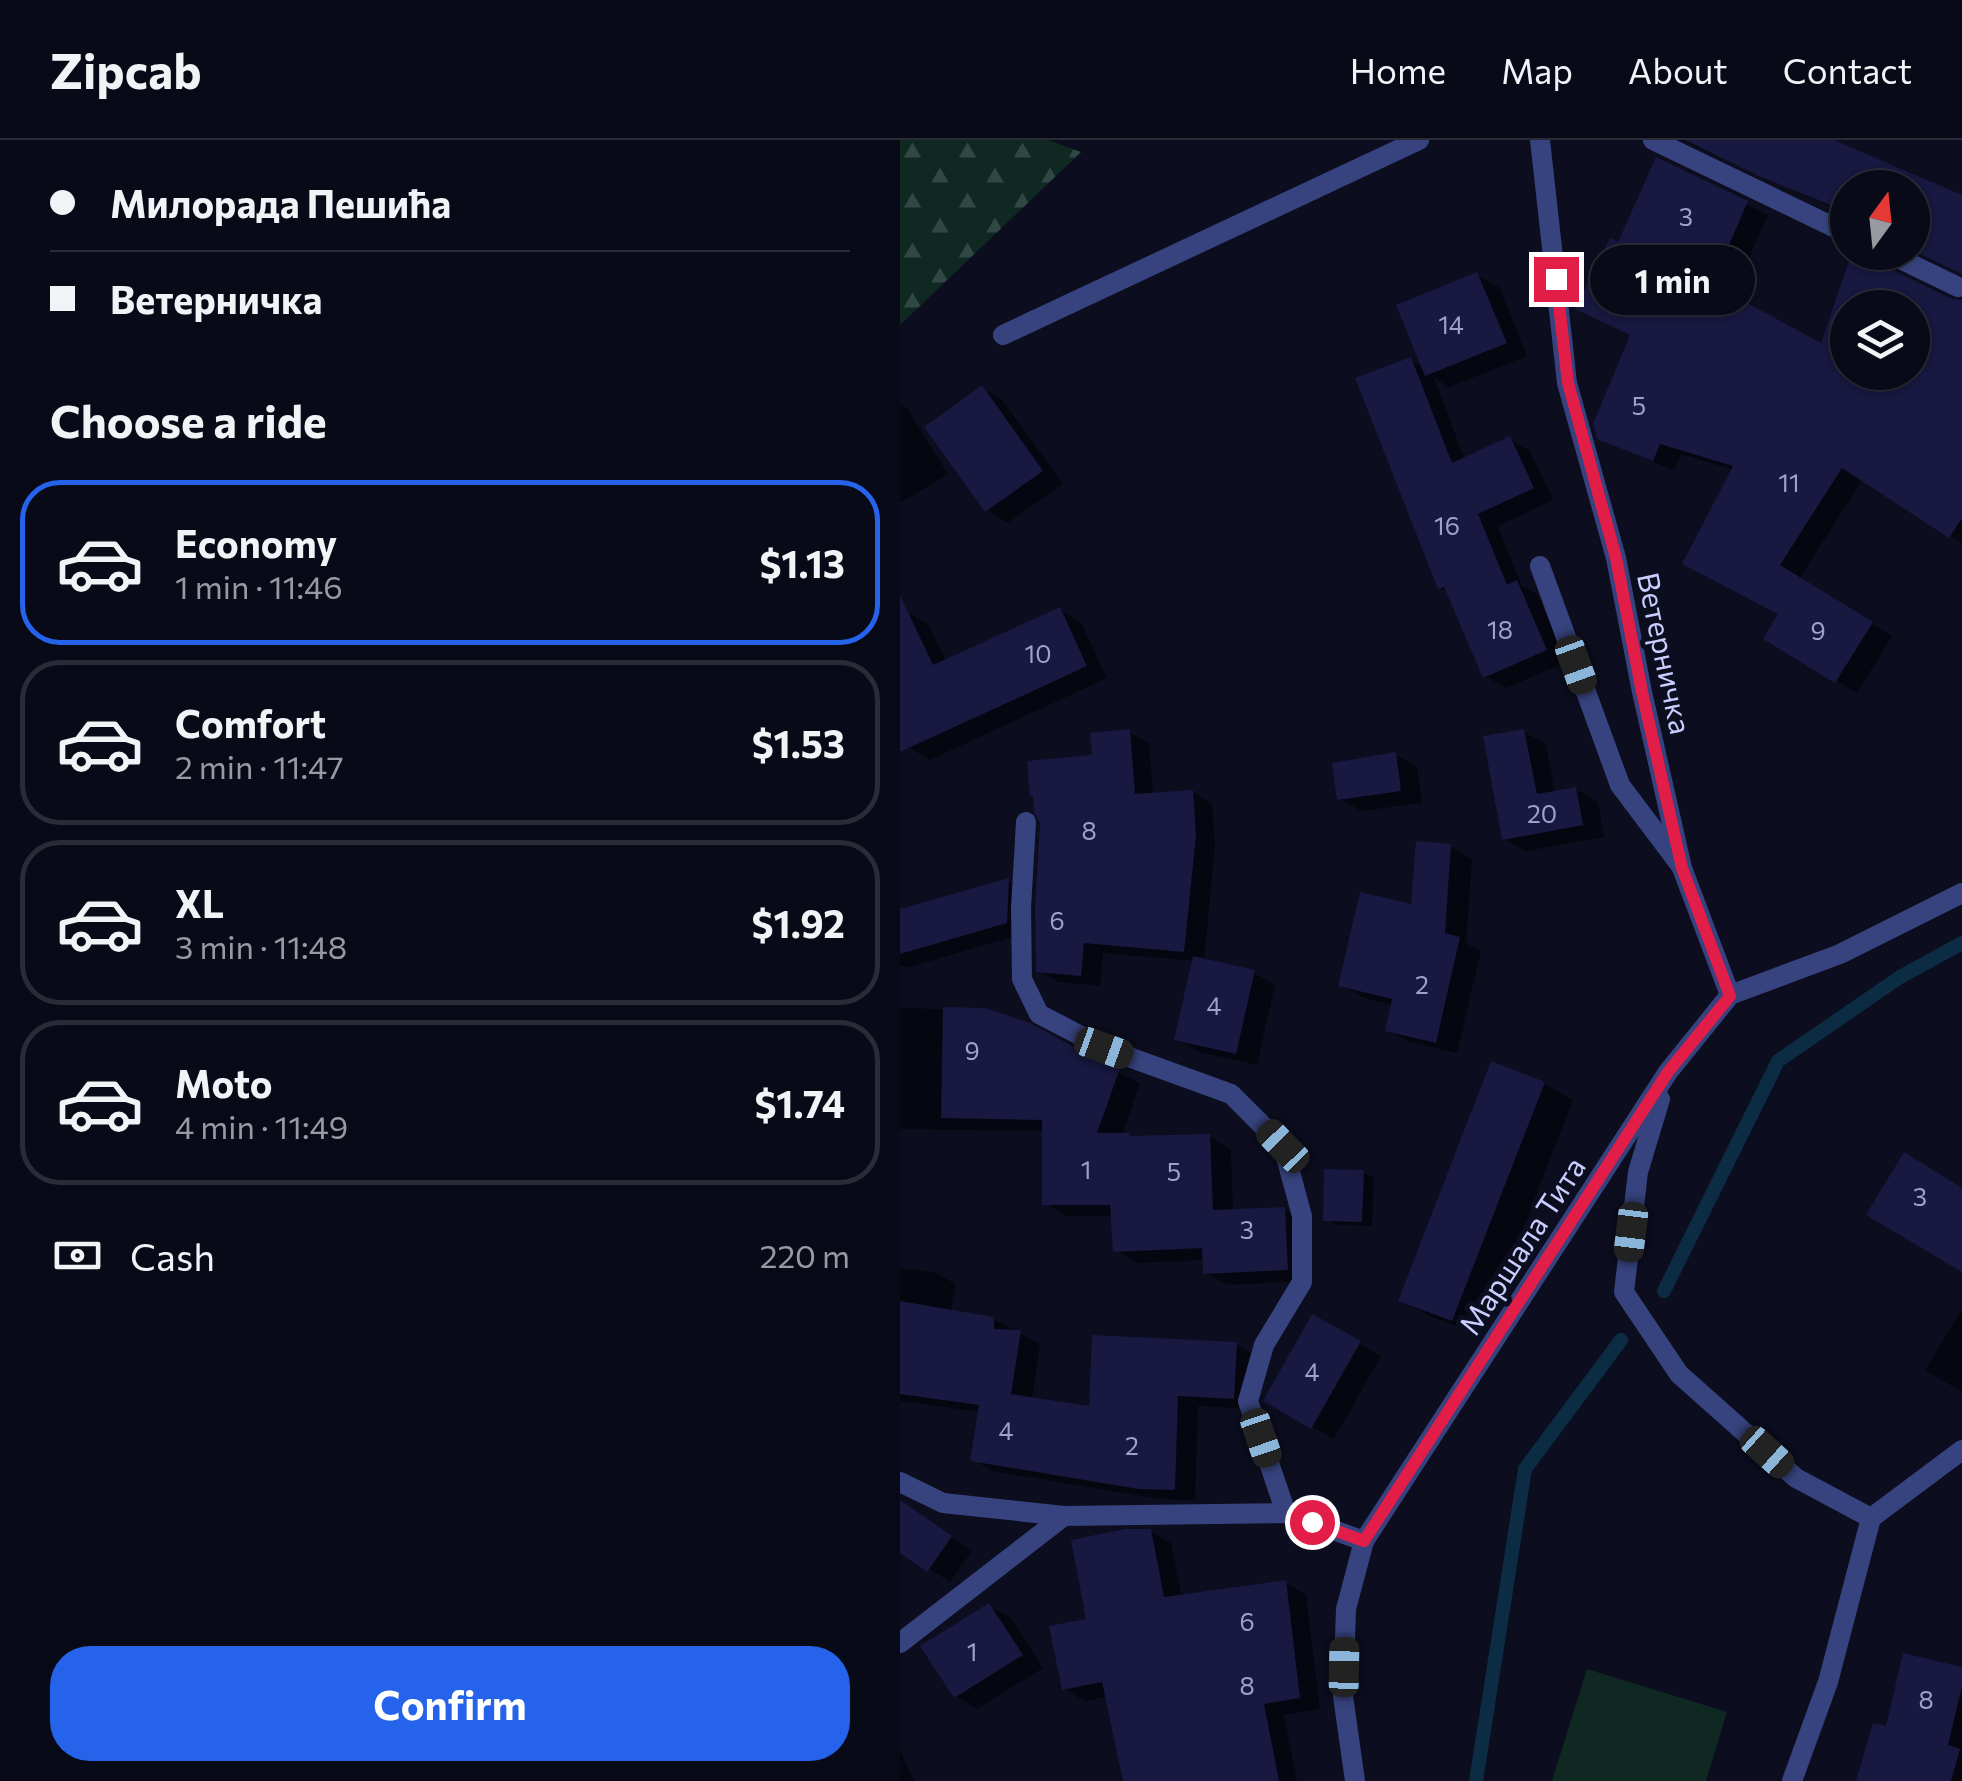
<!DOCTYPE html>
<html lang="en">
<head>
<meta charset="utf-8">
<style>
  body { margin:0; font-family:Commissioner,sans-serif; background:#121320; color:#f1f3f6; height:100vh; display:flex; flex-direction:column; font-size:38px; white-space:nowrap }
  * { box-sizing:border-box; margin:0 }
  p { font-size:32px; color:#999aa1 }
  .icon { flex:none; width:55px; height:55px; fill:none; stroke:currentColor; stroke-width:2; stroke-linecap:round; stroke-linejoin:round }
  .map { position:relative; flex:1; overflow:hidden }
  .sheet { display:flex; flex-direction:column; background:#090a17; width:900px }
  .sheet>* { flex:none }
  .guide { display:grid; align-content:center; height:220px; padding:0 50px; background:#090a17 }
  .needle { width:65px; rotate:15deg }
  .fabs { position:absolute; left:930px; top:30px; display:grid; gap:20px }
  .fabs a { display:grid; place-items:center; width:100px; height:100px; border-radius:50%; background:#090a17; box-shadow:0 2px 8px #0004,0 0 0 2px #292b36; font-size:50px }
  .end { position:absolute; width:45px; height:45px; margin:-22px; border:12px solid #e11d48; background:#fff; box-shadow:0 0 0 5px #fff }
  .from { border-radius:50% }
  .bubble { position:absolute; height:70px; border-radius:35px; background:#090a17; box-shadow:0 2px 8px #0004,0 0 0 2px #292b36; font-size:32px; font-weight:700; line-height:70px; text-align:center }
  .car { position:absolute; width:30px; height:60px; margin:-30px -15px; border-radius:12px; box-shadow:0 0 8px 2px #0007; background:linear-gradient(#222 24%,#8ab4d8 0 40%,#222 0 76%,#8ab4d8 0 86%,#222 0) }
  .guide b { display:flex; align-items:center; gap:35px; height:95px; font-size:38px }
  .guide b+b { border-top:2px solid #292b36 }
  .guide i { width:25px; height:25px; background:#f1f3f6 }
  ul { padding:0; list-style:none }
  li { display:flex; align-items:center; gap:30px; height:165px; margin:0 20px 15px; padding:0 30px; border:5px solid #292b36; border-radius:40px }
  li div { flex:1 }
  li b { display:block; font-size:38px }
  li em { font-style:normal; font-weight:700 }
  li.active { border-color:#2563eb }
  li>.icon { width:90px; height:90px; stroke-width:1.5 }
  h2 { padding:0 50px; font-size:45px; line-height:120px }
  .pay { display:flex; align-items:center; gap:25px; height:110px; padding:0 50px; font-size:38px }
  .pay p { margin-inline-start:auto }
  .action { display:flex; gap:20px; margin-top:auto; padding:20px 50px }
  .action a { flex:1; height:115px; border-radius:40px; background:#2563eb; color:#fff; font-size:40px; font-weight:700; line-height:115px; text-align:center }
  header { display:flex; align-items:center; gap:60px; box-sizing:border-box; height:140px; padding:0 50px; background:#090a17; border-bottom:2px solid #292b36 }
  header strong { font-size:48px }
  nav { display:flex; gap:55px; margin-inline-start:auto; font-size:35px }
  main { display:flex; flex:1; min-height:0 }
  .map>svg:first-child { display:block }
  .green { fill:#0f2922 }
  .forest { fill:url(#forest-firs) }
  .shadow { fill:#0007; fill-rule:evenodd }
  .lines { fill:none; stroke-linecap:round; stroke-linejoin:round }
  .stream { stroke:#0c2c43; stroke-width:14 }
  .building { fill:#181840; fill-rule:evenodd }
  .service { stroke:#37437e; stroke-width:20 }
  .minor { stroke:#37437e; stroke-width:20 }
  .route { stroke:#e11d48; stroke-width:12 }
  .labels { text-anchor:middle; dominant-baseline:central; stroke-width:10; stroke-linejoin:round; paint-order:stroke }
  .number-label { font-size:25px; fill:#9ea0cf }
  .street-label { font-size:30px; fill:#caceff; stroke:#0c0d1f }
</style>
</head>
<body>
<header>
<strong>Zipcab</strong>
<nav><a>Home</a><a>Map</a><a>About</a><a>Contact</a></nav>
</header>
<main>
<section class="sheet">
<div class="guide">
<b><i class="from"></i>Милорада Пешића</b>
<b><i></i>Ветерничка</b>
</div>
<h2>Choose a ride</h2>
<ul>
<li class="active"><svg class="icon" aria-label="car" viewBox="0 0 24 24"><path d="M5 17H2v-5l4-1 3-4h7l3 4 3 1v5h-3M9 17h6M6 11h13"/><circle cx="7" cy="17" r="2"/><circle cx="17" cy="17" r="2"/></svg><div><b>Economy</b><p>1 min · 11:46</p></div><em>$1.13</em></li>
<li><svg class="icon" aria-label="car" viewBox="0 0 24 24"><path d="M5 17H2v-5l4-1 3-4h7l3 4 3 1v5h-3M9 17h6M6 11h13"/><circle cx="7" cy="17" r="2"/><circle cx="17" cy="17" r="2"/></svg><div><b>Comfort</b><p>2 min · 11:47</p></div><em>$1.53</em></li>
<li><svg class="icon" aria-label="car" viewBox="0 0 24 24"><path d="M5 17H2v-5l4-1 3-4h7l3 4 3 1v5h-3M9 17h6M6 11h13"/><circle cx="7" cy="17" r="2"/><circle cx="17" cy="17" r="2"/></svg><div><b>XL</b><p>3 min · 11:48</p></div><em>$1.92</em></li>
<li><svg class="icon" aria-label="car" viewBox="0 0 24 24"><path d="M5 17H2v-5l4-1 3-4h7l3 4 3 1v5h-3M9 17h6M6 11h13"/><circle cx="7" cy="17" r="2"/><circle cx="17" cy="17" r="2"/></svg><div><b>Moto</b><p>4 min · 11:49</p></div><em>$1.74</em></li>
</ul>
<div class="pay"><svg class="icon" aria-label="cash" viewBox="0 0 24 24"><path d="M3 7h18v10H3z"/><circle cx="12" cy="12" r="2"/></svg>Cash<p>220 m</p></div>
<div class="action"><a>Confirm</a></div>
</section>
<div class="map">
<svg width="1062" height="1641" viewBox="0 0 1062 1641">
  <defs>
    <pattern id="forest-firs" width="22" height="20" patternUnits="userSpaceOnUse" patternTransform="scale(2.5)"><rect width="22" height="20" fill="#0f2922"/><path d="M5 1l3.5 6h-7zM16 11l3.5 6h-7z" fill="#314743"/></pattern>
  </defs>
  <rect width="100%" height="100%" fill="#0c0d1f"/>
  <path class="green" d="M687,1529L827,1572L806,1641H652Z"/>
  <path class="forest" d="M0,0H148L181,12L0,185Z"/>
  <g class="shadow">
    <path d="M782,0H927L1012,48H948V74Z"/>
    <path d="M757,20L868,75L831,158L922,207L955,112H999L993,119L994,133L1052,162L1062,403L963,339L899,439L992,496L957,553L866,498L881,474L834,330L781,314L774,331L699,297L732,196L719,106ZM948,168H1012V232H948Z"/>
    <path d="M577,135L599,147L627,216L549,247L534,238L565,320L609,299L630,311L653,360L598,386L622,446L638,455L667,522L606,548L585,536L550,453L540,448L510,220L525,228Z"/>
    <path d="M82,248L103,261L163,344L108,383L86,370Z"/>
    <path d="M0,264L7,268L48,334L0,363Z"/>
    <path d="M160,470L181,482L207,538L30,620L8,607L0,590V475L7,472L28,484L46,522Z"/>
    <path d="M229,592L249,603L253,655L293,652L312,664L315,706L304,821L354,833L375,845L357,925L299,912L277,899L295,821L203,813L200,846L158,842L138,830L195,617Z"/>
    <path d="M624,592L646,604L655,653L676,649L698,662L704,697L626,711L604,699Z"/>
    <path d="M495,614L517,627L522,663L461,671L439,658Z"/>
    <path d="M550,706L572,719L566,803L581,811L557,913L509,902L487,889L493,865L462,857L441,844L514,767Z"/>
    <path d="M109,741L128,752L126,793L10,827L0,826V772Z"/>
    <path d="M0,868L85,870L240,943L222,996L234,999L310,997L331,1009L333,1072L385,1069L406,1082L409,1141L327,1145L306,1133L305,1120L237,1123L215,1110L213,1076H166L145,1063V991L0,989Z"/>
    <path d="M644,944L673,960L582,1196L530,1176L501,1160Z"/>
    <path d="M463,1032L474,1038L472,1086L436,1085L425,1079Z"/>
    <path d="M0,1128L35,1132L55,1144L51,1172L93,1179L140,1204L132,1259L192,1269L336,1204L356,1216L353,1269L298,1266L295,1360L261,1359L93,1331L73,1320L81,1272L0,1261Z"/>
    <path d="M1062,1169V1252L1025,1230Z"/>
    <path d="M413,1177L481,1216L434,1299L366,1260Z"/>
    <path d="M0,1370L25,1378L72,1411L50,1442L0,1410Z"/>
    <path d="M250,1391L271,1403L282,1457L386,1443L406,1455L420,1569L384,1575L397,1641H225L208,1556L185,1561L164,1549L189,1481Z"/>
    <path d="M89,1466L111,1478L143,1528L77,1569L56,1556Z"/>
    <path d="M1062,1529V1641H959L987,1590Z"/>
    <path d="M0,1609L14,1641H0Z"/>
  </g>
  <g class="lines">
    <g class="stream">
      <path d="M764,1151L878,921L1000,837L1062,803"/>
      <path d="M576,1641L625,1329L721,1200"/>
    </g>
  </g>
  <g class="building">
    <path d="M785,0H934L1062,55V134L1012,110V48H948V72L859,36Z"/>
    <path d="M756,17L848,61L812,144L921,203L952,112H972L980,124L1052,159L1062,160V378L1049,398L942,328L880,425L973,482L935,543L863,499L878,474L782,424L833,326L760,304L753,321L697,299L693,284L730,195L675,169L710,98L718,102ZM948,168H1012V232H948Z"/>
    <path d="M577,132L607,203L525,236L496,165Z"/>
    <path d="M511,217L552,323L610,296L634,348L578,374L607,445L617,440L647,510L583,538L544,447L538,449L455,238Z"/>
    <path d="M82,245L143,331L85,372L24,287Z"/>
    <path d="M0,455L33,525L160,467L187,526L0,612Z"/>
    <path d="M230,589L235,654L293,650L296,695L284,812L184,803L181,836L136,832L135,768L140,683L134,671L133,656H130L127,621L192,615L190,593Z"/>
    <path d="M624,589L637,654L676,647L683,685L602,700L583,596Z"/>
    <path d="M496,612L501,651L437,660L432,623Z"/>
    <path d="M516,701L551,704L545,793L560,797L536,903L485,891L492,859L438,846L460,752L511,764Z"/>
    <path d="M109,738L107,783L0,814V769Z"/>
    <path d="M293,816L355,830L336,914L274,900Z"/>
    <path d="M43,867L85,868L130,883L198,920L220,928L197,993H229V996L310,994L313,1070L385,1067L388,1130L303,1134L302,1108L213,1112L210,1065H142V980L41,978Z"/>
    <path d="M591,921L645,942L552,1181L498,1161Z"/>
    <path d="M1004,1012L1062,1048V1132L966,1075Z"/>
    <path d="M424,1029L464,1030L462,1082L423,1081Z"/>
    <path d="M0,1161L94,1177V1189L121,1190L111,1254L189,1266L192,1195L337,1202L334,1259L278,1256L275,1350L239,1349L70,1321L79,1265L0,1254Z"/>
    <path d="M412,1174L461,1201L411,1289L363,1261Z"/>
    <path d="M0,1360L52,1396L27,1432L0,1413Z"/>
    <path d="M225,1389H251L264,1457L386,1440L400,1558L364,1564L379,1641H223L202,1542L162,1550L149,1486L186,1479L171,1400Z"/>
    <path d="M89,1463L123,1515L54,1558L20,1506Z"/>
    <path d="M1003,1513L1062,1527V1546L1048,1605L1060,1609L1051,1641H956L973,1583L986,1586Z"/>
  </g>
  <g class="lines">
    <g class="service">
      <path d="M103,195L519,0"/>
      <path d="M640,426L720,645L781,726"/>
    </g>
    <g class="minor">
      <path d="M640,0L667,243L716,418L742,552L782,728L830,855"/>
      <path d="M753,0L948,94"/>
      <path d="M986,112L1058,147"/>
      <path d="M126,682L121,768L122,839L139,874L204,908L331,954L383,1006L402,1076V1142L364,1205L348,1261L386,1373"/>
      <path d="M760,959L738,1032L724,1152L779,1234L896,1338L971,1378"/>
      <path d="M0,1342L43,1363L164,1376L386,1373L464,1401"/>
      <path d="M0,1503L164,1376"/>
      <path d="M455,1641L443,1556L446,1469L464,1401L768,932L830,855L940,814L1062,753"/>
      <path d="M892,1641L928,1542L971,1378L1062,1310"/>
    </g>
  </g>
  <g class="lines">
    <path class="route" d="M412,1382L464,1401L768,932L830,856L782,728L742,552L716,418L668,243L656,139"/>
  </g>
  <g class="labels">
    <g class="number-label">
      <text x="786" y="76">3</text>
      <text x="551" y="184">14</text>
      <text x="739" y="265">5</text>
      <text x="889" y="342">11</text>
      <text x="547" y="385">16</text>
      <text x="600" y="489">18</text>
      <text x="918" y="490">9</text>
      <text x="138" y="513">10</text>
      <text x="642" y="673">20</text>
      <text x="189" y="690">8</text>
      <text x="157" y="780">6</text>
      <text x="522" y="844">2</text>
      <text x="314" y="865">4</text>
      <text x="72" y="910">9</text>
      <text x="186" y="1029">1</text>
      <text x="274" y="1031">5</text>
      <text x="1020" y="1056">3</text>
      <text x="347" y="1089">3</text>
      <text x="412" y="1231">4</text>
      <text x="106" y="1290">4</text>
      <text x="232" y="1305">2</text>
      <text x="347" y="1481">6</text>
      <text x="72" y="1511">1</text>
      <text x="347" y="1545">8</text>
      <text x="1026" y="1559">8</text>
    </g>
    <g class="street-label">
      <text transform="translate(766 513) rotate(78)">Ветерничка</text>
      <text transform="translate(621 1105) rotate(-57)">Маршала Тита</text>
    </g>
  </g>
</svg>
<div class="fabs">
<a><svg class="needle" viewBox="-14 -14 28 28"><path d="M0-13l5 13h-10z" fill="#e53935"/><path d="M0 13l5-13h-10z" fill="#999aa1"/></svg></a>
<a><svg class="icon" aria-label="layers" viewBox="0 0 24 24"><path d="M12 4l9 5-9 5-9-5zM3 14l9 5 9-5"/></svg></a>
</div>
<i class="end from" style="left:412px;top:1382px"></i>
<i class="end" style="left:656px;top:139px"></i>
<div class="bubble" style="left:690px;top:105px;width:165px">1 min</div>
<i class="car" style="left:676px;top:525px;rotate:160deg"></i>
<i class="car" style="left:204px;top:908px;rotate:110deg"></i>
<i class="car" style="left:383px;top:1006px;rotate:316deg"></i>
<i class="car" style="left:731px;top:1092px;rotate:187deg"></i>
<i class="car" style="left:361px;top:1298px;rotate:161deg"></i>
<i class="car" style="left:867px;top:1312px;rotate:132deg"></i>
<i class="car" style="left:444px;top:1527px;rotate:1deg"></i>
</div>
</main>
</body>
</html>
